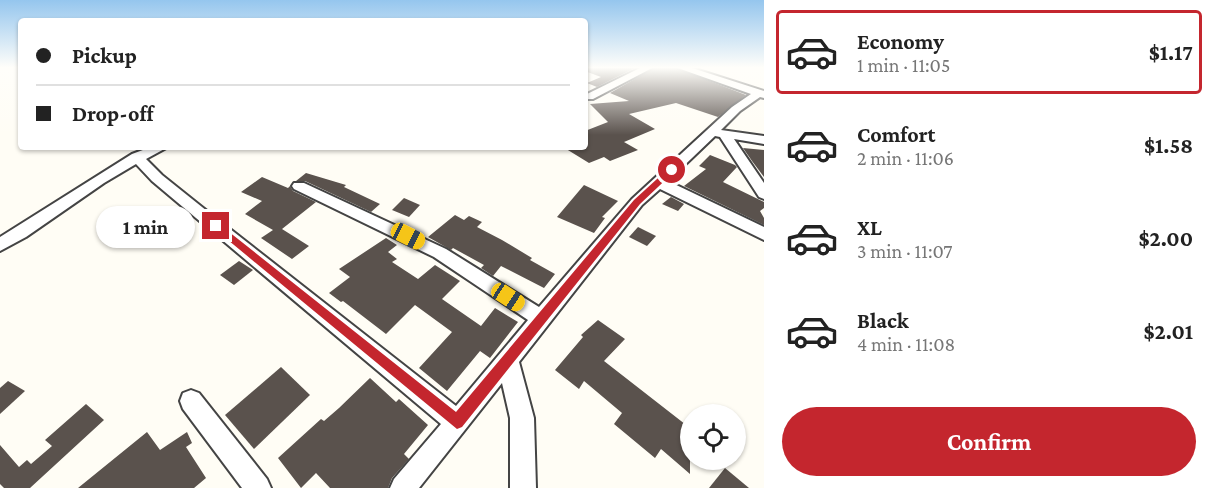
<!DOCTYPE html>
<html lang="en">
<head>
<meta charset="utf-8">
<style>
  body { margin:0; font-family:"Crimson Pro",serif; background:#f6f6f6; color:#222; height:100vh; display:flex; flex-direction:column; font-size:22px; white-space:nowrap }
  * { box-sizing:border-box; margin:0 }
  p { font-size:20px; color:#767676 }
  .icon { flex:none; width:33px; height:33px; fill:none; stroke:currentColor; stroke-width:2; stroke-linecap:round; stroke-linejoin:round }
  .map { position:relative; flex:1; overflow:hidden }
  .sheet { display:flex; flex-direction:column; background:#fff; width:450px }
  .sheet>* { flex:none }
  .banner { position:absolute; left:18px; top:18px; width:570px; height:132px; border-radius:6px; box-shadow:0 2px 4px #0004; display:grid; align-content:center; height:132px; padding:0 18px; background:#fff }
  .buttons { position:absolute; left:680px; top:404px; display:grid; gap:12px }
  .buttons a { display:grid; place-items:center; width:66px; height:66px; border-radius:50%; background:#fff; box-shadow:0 2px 4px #0004; font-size:30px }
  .end { position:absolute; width:27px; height:27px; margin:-14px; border:8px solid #c4262e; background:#fff; box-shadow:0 0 0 3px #fff }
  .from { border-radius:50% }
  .bubble { position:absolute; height:42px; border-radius:21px; background:#fff; box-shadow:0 2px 4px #0004; font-size:20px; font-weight:700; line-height:42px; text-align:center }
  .car { position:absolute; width:18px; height:36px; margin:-18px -9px; border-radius:8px; box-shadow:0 0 4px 2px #0007; background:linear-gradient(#f5c518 24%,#345 0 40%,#f5c518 0 76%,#345 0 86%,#f5c518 0) }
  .banner b { display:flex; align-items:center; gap:21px; height:57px; font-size:22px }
  .banner b+b { border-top:2px solid #e0e0e0 }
  .banner i { width:15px; height:15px; background:#222 }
  ul { padding:10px 0 0; list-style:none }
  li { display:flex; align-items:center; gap:18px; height:84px; margin:0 12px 9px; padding:0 6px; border:3px solid transparent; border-radius:6px }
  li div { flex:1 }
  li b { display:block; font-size:22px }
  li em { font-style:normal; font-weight:700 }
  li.active { border-color:#c4262e }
  li>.icon { width:54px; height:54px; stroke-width:1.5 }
  .primary-button { display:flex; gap:12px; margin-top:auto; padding:12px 18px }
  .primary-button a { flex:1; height:69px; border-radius:36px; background:#c4262e; color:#fff; font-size:24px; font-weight:700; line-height:69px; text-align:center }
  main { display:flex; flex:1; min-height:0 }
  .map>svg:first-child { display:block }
  .building { fill:#5a524d }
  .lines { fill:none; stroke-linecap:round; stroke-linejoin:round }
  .minor-casing { stroke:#444; stroke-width:4 }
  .minor { fill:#fff; fill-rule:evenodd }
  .route { fill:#c4262e }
</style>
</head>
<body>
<main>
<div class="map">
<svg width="764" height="488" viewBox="0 0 764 488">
  <rect width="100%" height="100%" fill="#fffdf5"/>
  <g class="building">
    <path d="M585,67H637L597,87L587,83L601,77L585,71Z"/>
    <path d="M656,67H673L746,95L718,117L676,103L629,114L655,129L624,142L638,150L610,161L604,157L589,163L563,147H585V131L608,122L590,104L629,101L610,93Z"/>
    <path d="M743,148L764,150V177L752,161Z"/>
    <path d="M710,155L735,165L737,167L723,182L764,202V208L760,211L764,218V225L684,186L706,169L699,166Z"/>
    <path d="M306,173L346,185L344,187L380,204L371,212L305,181H296Z"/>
    <path d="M262,177L288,188L290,186L293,191L316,202L282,229L309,246L292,259L261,238L273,230L245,214L262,201L241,192Z"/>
    <path d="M584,185L618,201L602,217L605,218L594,233L557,217Z"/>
    <path d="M671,197L684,204L678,211L662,204Z"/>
    <path d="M404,198L420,205L409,217L392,210Z"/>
    <path d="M455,215L464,220L469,216L482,222L477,227L502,240L532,258L530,260L555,274L544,288L501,266L493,276L481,268L484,265L453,248L451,250L428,237Z"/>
    <path d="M180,225L181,238L165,242L164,228Z"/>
    <path d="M638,227L656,236L647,246L629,237Z"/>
    <path d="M386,238L397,245L388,252L397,259L392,262L418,279L435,265L460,281L442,299L481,326L495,308L518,322L490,358L480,351L447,391L419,368L452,332L415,305L386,334L343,301L341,302L329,293L350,277L339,269Z"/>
    <path d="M239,261L253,270L234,285L220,275Z"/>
    <path d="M598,320L625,339L604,361L690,428V474L661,449L655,458L614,424L622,413L584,381L579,389L555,370L583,337L581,335Z"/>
    <path d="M281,367L310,395L254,449L225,415Z"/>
    <path d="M370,378L396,402L399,399L428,425L404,454L409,459L392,478L388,488H330L316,473L301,488L278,458L321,419L324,421L339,408Z"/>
    <path d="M8,381L25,391L0,414V388Z"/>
    <path d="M86,404L104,420L30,488H4L0,484V445L19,467L27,460L31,464L52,446L45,440Z"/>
    <path d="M147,432L160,450L187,432L192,443L186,447L206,478L194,488H78Z"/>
    <path d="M725,468L749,488H709Z"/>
  </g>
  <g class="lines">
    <defs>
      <g id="minor">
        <path d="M642,67H654L593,99H585V95Z"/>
        <path d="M675,67H689L764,91V98L760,97L740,111L721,130L764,136V144L734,139L764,183V199L759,197L720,137L715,136L668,181L764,227V240L660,189L642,205L519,362L534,418L536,488H510V418L502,383L419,488H390L394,479L441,424L152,181L136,164L104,183L26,237L0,251V237L132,154L151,147H168L146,159L162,175L202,207L456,406L528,320L434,257L294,189L292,186L294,183H304L446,249L539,307L632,199L732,107L751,94Z"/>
        <path d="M191,390L199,393L267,479L271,488H242L183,409L180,401L183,393Z"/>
      </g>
    </defs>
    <use href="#minor" class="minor-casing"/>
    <use href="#minor" class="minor"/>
  </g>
  <linearGradient id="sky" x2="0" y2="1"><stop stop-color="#95c6ee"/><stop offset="0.5" stop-color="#fffefa"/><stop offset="1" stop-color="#fffefa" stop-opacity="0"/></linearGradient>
  <rect width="764" height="135" fill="url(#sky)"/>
  <path class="route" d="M669,168L676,170L640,204L462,427L457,429L211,226L213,224H219L456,412L634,200Z"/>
</svg>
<div class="buttons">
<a><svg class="icon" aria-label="locate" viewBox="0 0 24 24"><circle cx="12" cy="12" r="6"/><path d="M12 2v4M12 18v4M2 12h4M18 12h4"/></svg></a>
</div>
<i class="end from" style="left:672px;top:170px"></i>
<i class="end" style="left:216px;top:226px"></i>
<div class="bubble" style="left:96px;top:206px;width:99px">1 min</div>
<i class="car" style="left:408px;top:236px;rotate:117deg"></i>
<i class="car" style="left:508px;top:297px;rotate:123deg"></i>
<div class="banner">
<b><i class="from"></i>Pickup</b>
<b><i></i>Drop-off</b>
</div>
</div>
<section class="sheet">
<ul>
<li class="active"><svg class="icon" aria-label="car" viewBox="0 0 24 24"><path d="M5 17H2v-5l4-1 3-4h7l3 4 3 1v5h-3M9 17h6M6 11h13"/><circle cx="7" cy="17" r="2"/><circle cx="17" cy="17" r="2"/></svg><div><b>Economy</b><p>1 min · 11:05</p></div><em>$1.17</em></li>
<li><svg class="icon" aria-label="car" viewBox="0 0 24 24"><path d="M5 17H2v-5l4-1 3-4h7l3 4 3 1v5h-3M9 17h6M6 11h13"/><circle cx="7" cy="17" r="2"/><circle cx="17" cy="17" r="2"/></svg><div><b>Comfort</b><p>2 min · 11:06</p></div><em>$1.58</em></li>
<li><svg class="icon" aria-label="car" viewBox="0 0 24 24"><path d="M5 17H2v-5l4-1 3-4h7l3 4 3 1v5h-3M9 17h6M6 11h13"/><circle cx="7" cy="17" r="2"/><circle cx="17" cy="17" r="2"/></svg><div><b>XL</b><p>3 min · 11:07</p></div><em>$2.00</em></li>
<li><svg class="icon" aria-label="car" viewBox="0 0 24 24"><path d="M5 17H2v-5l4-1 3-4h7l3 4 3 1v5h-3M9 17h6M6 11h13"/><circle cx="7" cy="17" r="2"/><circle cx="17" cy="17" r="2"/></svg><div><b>Black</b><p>4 min · 11:08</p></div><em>$2.01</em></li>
</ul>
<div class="primary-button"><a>Confirm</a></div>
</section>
</main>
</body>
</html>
